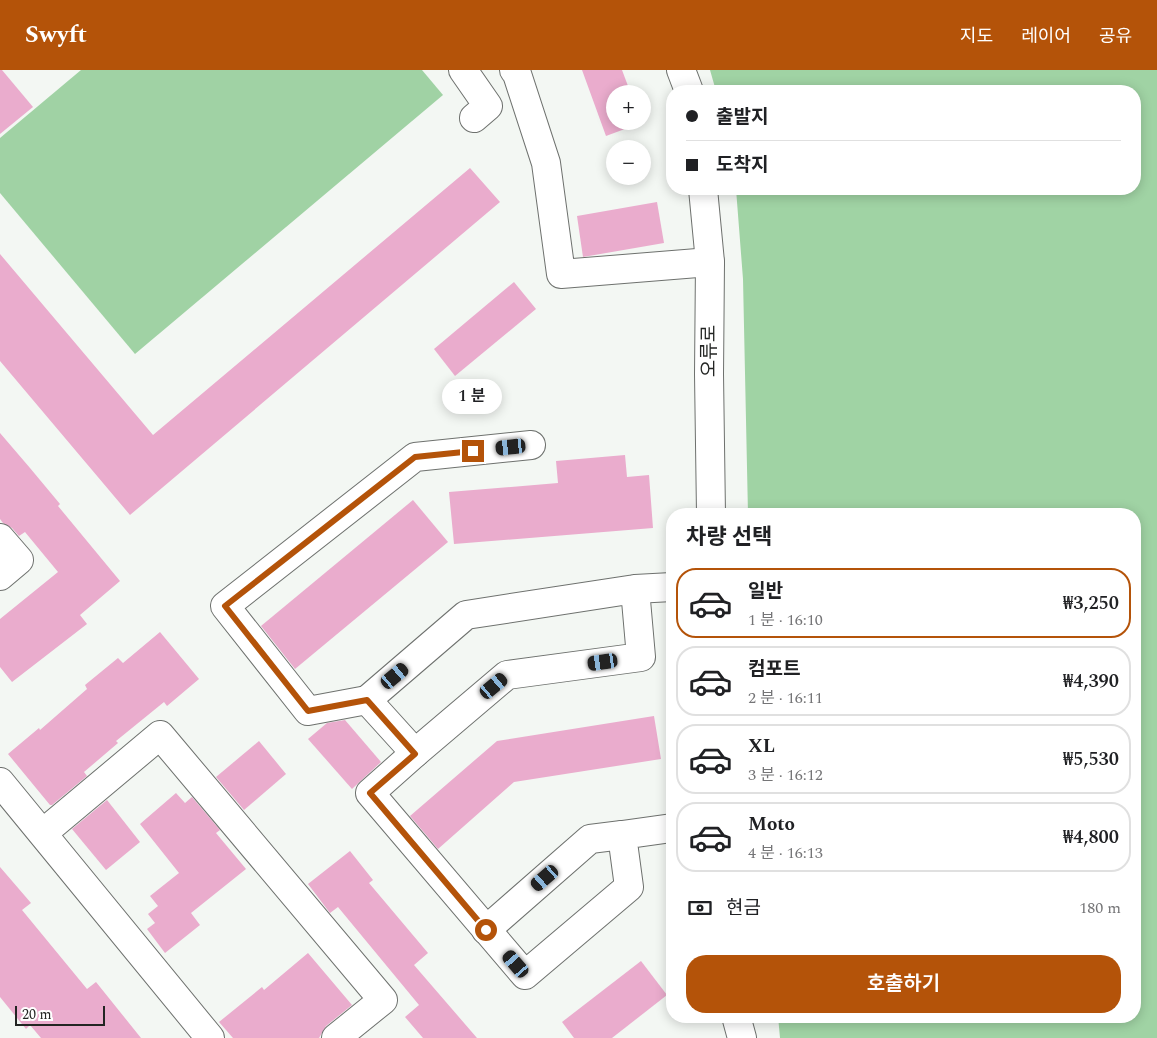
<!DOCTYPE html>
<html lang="ko">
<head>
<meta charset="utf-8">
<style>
  body { margin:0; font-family:Spectral,"Noto Sans KR",serif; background:#f6f6f6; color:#202124; height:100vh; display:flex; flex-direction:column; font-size:19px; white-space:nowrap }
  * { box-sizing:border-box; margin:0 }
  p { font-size:16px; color:#757577 }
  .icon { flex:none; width:28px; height:28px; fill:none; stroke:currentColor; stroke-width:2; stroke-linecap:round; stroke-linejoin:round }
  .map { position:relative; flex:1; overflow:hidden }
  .side { position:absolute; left:666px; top:438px; width:475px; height:515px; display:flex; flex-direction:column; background:#fff; border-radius:20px; box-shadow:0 2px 12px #0003 }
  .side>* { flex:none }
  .guide { position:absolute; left:666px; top:15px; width:475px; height:110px; border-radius:20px; box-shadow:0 2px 12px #0003; display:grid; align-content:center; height:110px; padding:0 20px; background:#fff }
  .fabs { position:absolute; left:606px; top:15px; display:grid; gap:10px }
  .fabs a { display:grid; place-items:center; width:45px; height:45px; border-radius:50%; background:#fff; box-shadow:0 2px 12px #0003; font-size:25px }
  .scale { position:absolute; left:15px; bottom:12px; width:90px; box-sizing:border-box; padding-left:5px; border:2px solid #232523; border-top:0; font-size:14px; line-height:18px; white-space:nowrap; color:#232523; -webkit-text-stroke:4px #fff; paint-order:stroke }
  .end { position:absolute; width:22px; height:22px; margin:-11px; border:6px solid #b45309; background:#fff; box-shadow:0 0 0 2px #fff }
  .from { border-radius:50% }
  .bubble { position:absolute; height:35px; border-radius:18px; background:#fff; box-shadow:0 2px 12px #0003; font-size:16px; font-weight:600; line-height:35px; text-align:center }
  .car { position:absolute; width:15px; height:30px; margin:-15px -8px; border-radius:6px; box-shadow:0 0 4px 1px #0007; background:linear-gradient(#222 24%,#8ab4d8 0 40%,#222 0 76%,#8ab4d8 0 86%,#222 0) }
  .guide b { display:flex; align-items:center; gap:18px; height:48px; font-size:19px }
  .guide b+b { border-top:1px solid #e0e0e0 }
  .guide i { width:12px; height:12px; background:#202124 }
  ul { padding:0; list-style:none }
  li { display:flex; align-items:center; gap:15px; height:70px; margin:0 10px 8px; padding:0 10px; border:2px solid #e0e0e0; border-radius:20px }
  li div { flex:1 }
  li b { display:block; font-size:19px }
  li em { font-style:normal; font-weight:600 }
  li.on { border-color:#b45309 }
  li>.icon { width:45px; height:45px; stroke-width:1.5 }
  h2 { padding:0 20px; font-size:22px; line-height:60px }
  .pay { display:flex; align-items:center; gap:12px; height:55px; padding:0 20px; font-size:19px }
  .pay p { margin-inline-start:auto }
  .action { display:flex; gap:10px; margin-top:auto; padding:10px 20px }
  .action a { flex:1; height:58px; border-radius:20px; background:#b45309; color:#fff; font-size:20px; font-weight:600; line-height:58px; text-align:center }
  header { display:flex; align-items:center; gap:30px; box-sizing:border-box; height:70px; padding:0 25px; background:#b45309; color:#fff }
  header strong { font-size:24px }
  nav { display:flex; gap:28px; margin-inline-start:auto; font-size:18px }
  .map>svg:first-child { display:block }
  .green { fill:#a0d2a4 }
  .forest { fill:#a0d3a4 }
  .building { fill:#eaaccd }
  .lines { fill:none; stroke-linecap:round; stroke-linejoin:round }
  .minor-casing { stroke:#6e716e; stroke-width:30 }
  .tertiary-casing { stroke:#6e716e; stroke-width:30 }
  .minor { stroke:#fff; stroke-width:28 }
  .tertiary { stroke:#fff; stroke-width:28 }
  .route { stroke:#b45309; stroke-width:6 }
  .labels { text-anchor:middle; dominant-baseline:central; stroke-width:5; stroke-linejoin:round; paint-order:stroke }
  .street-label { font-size:19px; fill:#232523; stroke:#fff }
</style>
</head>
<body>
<header>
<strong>Swyft</strong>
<nav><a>지도</a><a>레이어</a><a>공유</a></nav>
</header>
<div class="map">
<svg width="1157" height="968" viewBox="0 0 1157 968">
  <rect width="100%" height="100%" fill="#f3f7f3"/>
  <path class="green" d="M81,0H422L443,25L135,284L0,123V68Z"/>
  <path class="forest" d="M710,0H1157V968H780L778,946H1135V444H748L743,209L736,119H1135V21H716Z"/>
  <g class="building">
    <path d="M0,0H2L33,37L0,64Z"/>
    <path d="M582,0H622L631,24H615V51H641V53L606,66Z"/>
    <path d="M470,98L500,132L130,445L0,291V184L153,365Z"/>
    <path d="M657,132L664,173L583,187L577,146Z"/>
    <path d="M514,212L536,239L455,306L434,279Z"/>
    <path d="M0,363L30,398L60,434L58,436L120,511L80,545L87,554L12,612L0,597V549L58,502L25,462L19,466L12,458L3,453L0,449Z"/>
    <path d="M625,385L627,407L649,405L653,458L454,474L449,422L558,413L556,391Z"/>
    <path d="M413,430L448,472L295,599L261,556Z"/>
    <path d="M160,562L199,609L167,636L164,632L116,671L118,673L84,702L87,706L52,735H50L8,684L39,658L40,660L87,619L85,615L118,588L123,593Z"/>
    <path d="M654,646L661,689L514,712L438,779L410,746L497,671Z"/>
    <path d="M345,650L381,692L352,719L308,669L327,653Z"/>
    <path d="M259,671L286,704L244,740L216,707Z"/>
    <path d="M176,723L185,733L192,727L220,760L216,763L246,799L191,843L200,855L165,883L147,859L155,853L148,844L158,836L150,826L179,803L140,754Z"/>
    <path d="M107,730L140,772L106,800L72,759Z"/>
    <path d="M350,781L373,810L369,813L428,883L414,895L477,968H423L405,947L419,935L338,837L330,843L308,814Z"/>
    <path d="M0,797L31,833L22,840L87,919L96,912L141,968H41L30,955L26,959L0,927Z"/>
    <path d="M308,883L352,935L326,956L319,968H233L219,952L262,917L264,920Z"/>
    <path d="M641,891L667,925L612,968H574L562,952Z"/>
  </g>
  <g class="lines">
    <defs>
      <g id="minor">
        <path d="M463,0L488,36L474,48"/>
        <path d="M514,0L517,4L546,93L561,204L710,192"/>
        <path d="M0,468L19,490L0,506"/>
        <path d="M635,519L641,587L507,605L415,683L367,630L466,545L635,519L672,517"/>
        <path d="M367,630L308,641L225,536L415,387L531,375"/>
        <path d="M415,683L370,723L525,905L629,817L622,765L672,758"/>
        <path d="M0,712L210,968"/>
        <path d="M43,763L160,665L383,930L336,968"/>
        <path d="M486,860L590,769L622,765"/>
      </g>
      <g id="tertiary">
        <path d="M681,0L689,21"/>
        <path d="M703,119L710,192L709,304L711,444"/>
        <path d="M736,946L742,968"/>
      </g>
    </defs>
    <use href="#minor" class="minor-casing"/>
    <use href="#tertiary" class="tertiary-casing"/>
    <use href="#minor" class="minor"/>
    <use href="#tertiary" class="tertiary"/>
  </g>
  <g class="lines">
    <path class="route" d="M473,381L415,387L225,536L308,641L367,630L415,684L370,723L486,860"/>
  </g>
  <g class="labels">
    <g class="street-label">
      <text transform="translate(709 281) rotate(-90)">오류로</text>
    </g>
  </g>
</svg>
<div class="fabs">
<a>+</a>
<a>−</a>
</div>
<div class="scale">20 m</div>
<i class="end from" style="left:486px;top:860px"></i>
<i class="end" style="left:473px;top:381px"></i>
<div class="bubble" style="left:442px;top:309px;width:60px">1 분</div>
<i class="car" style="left:511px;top:377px;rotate:264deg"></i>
<i class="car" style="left:603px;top:592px;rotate:262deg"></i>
<i class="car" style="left:395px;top:606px;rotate:50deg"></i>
<i class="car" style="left:494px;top:616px;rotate:50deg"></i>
<i class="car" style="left:545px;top:808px;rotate:229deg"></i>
<i class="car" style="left:516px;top:894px;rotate:319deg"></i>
<div class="guide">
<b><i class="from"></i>출발지</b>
<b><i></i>도착지</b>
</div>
<section class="side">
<h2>차량 선택</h2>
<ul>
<li class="on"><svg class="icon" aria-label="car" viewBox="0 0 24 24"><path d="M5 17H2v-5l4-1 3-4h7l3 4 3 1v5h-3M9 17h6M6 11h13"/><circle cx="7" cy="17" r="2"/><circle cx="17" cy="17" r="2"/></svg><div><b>일반</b><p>1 분 · 16:10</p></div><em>₩3,250</em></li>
<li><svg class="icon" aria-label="car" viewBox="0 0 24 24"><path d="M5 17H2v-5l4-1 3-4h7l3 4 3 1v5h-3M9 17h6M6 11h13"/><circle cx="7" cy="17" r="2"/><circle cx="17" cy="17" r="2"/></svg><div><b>컴포트</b><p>2 분 · 16:11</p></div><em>₩4,390</em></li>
<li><svg class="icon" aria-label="car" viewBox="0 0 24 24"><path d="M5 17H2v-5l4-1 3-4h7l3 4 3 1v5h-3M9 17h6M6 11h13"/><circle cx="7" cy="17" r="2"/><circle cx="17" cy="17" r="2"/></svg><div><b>XL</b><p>3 분 · 16:12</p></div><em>₩5,530</em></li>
<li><svg class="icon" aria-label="car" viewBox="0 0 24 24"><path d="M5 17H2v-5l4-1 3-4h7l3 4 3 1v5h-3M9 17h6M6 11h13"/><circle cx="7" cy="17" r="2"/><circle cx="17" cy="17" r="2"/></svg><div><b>Moto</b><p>4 분 · 16:13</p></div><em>₩4,800</em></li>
</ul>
<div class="pay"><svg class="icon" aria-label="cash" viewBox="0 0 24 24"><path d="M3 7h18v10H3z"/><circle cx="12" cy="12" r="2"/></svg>현금<p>180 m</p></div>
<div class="action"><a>호출하기</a></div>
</section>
</div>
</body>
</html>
